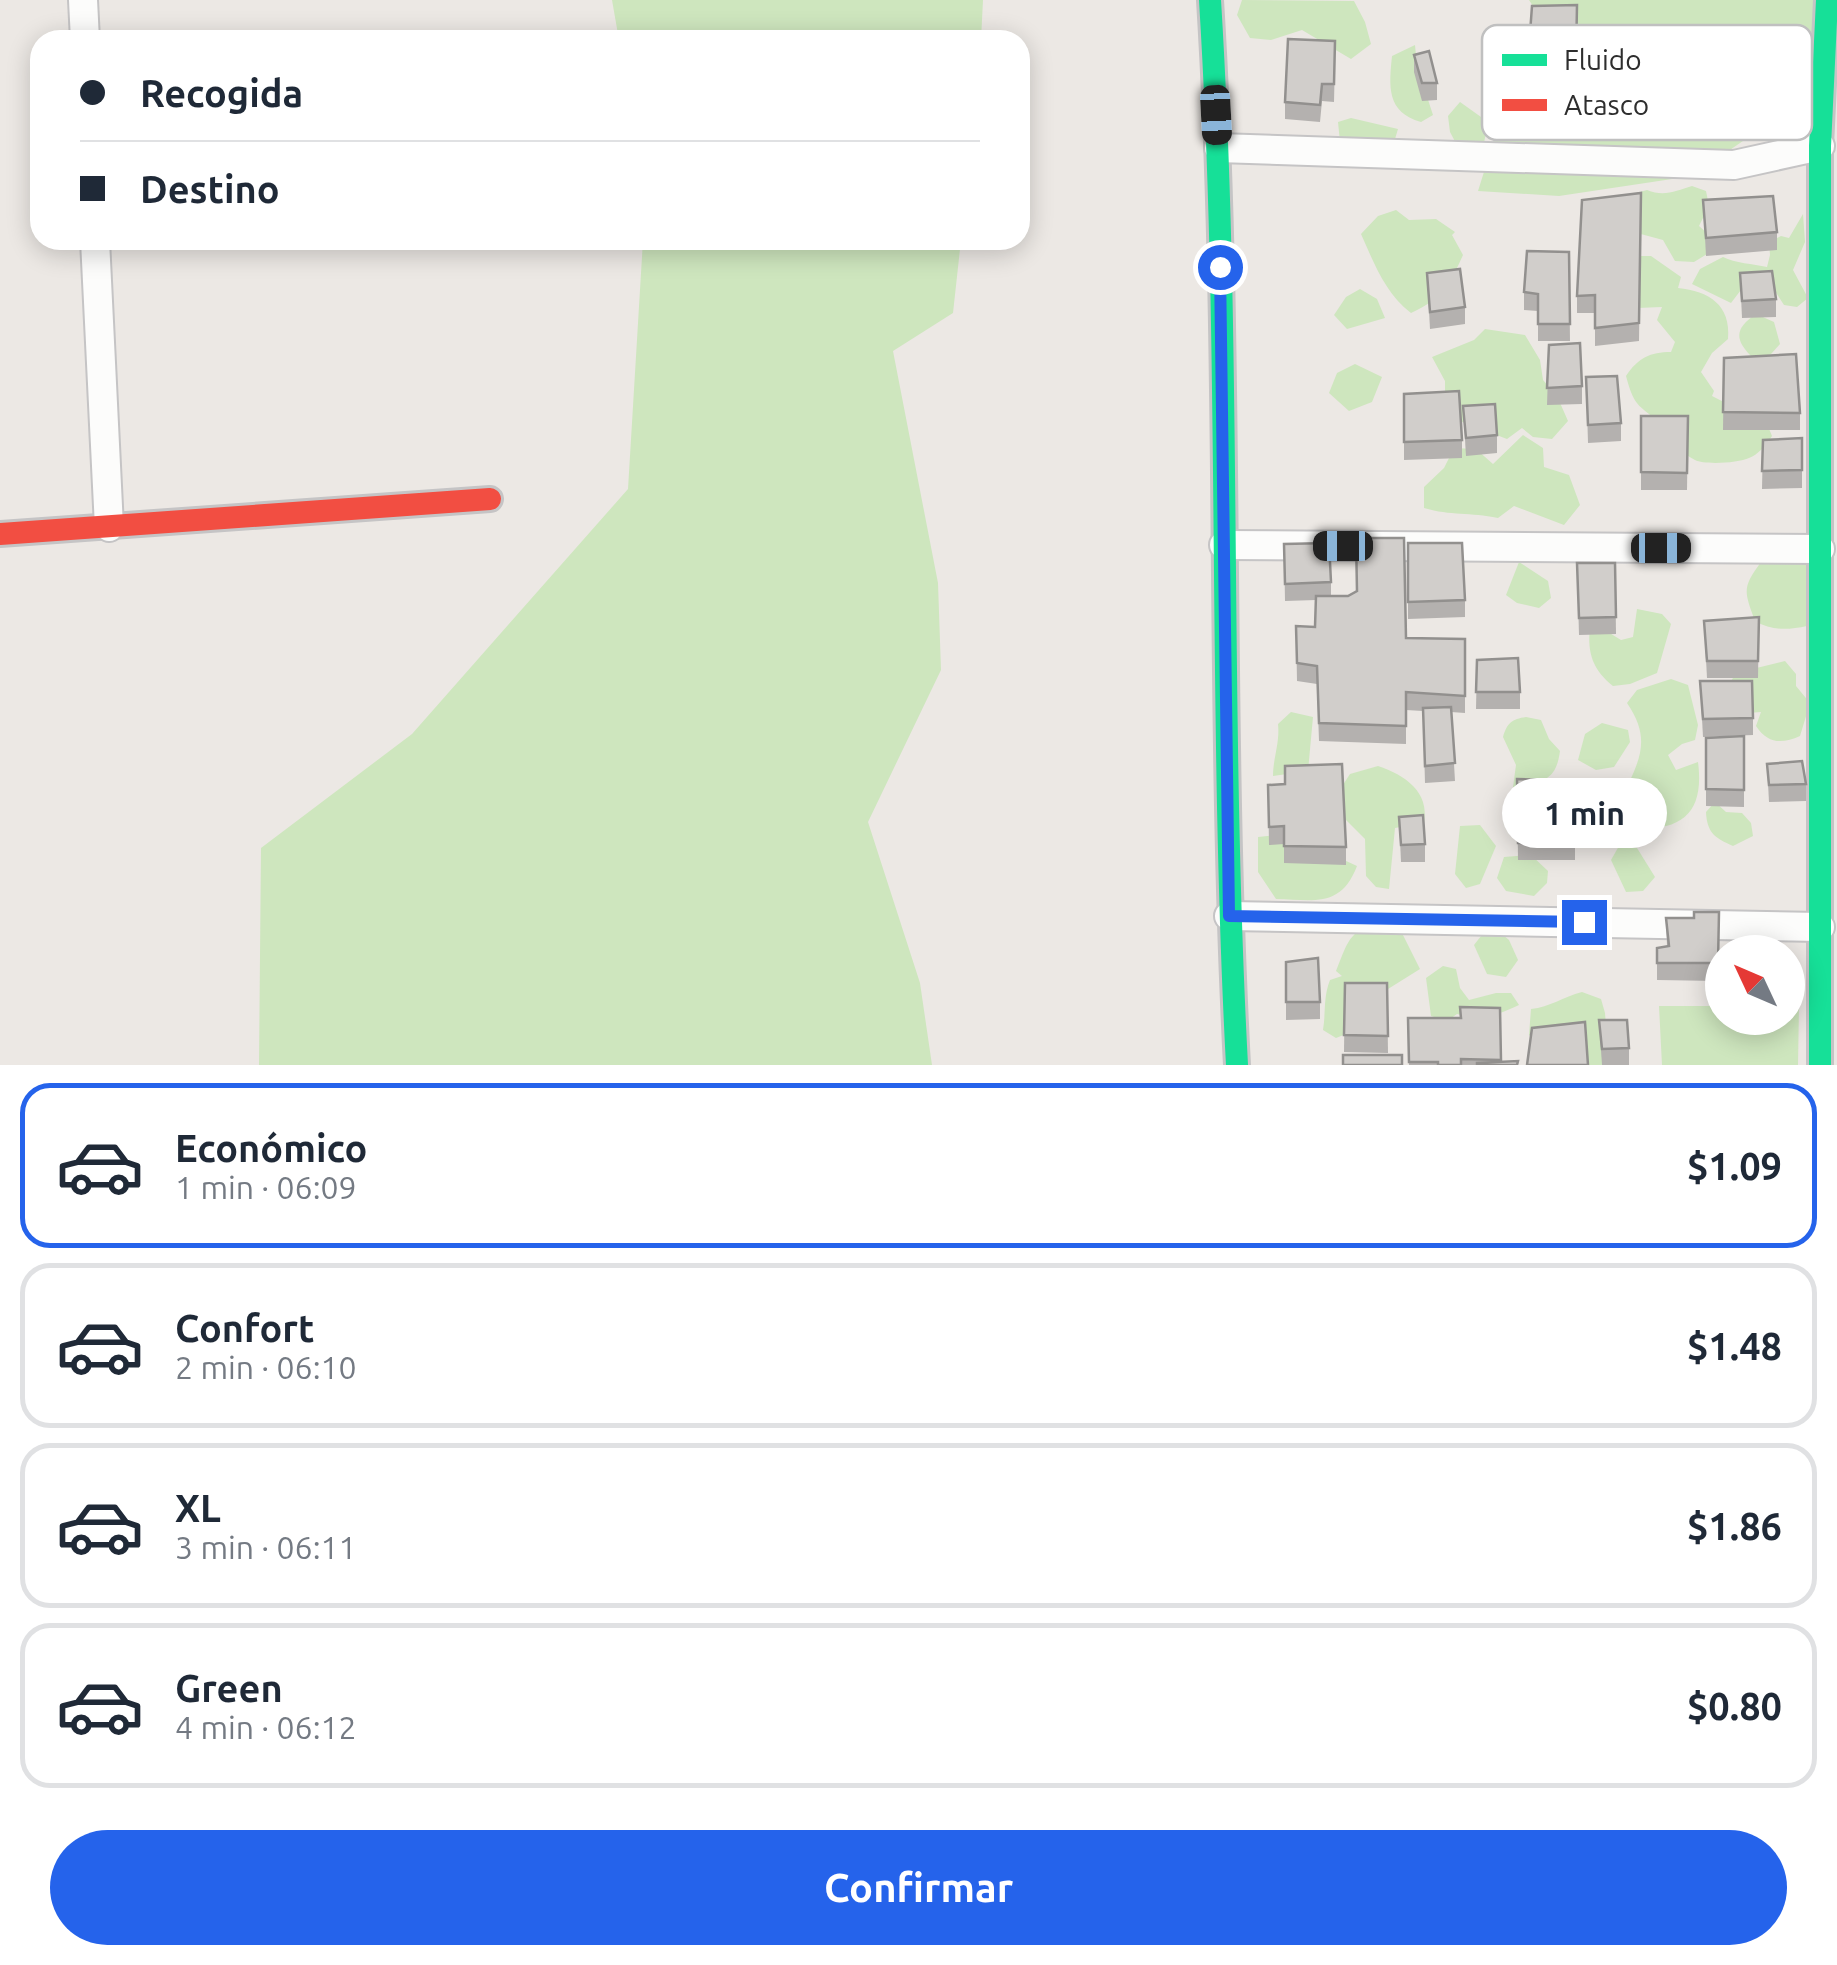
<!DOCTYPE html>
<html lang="es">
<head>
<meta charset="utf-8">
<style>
  body { margin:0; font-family:Ubuntu,sans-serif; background:#f6f6f7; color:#1f2937; height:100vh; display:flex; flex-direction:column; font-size:38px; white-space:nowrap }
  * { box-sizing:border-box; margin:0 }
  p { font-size:32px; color:#747a83 }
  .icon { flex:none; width:55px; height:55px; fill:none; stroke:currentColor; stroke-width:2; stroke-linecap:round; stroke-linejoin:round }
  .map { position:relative; height:1065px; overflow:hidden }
  .side { display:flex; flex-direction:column; background:#fff; flex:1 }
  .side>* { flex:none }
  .top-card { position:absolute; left:30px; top:30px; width:1000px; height:220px; border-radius:30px; box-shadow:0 5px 25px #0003; display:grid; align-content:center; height:220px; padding:0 50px; background:#fff }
  .needle { width:65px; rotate:314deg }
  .tools { position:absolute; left:1705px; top:935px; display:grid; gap:20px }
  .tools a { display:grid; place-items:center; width:100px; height:100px; border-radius:50%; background:#fff; box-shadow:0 5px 25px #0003; font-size:50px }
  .end { position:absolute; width:45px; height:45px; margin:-22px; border:12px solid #2563eb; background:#fff; box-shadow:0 0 0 5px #fff }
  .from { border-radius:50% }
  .bubble { position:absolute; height:70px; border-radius:35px; background:#fff; box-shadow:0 5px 25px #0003; font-size:32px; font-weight:700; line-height:70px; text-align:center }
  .car { position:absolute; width:30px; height:60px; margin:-30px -15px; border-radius:12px; box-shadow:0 0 8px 2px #0007; background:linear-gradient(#222 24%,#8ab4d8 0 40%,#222 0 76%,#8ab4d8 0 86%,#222 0) }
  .top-card b { display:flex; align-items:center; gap:35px; height:95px; font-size:38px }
  .top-card b+b { border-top:2px solid #e0e1e3 }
  .top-card i { width:25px; height:25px; background:#1f2937 }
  ul { padding:18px 0 0; list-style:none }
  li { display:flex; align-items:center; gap:30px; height:165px; margin:0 20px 15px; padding:0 30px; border:5px solid #e0e1e3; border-radius:30px }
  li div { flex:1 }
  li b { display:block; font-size:38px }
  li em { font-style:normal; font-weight:700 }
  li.on { border-color:#2563eb }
  li>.icon { width:90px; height:90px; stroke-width:1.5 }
  .action { display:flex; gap:20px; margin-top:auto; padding:20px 50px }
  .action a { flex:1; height:115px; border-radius:60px; background:#2563eb; color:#fff; font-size:40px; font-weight:700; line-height:115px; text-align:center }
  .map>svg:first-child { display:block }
  .green { fill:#cee6be }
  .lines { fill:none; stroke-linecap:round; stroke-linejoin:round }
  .street-casing { stroke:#c5c4c5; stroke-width:32 }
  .fast-casing { stroke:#c5c4c5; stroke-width:28 }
  .jam-casing { stroke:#c5c4c5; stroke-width:28 }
  .street { stroke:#fcfcfb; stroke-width:28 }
  .fast { stroke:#16e098; stroke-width:22 }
  .jam { stroke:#f24e42; stroke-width:22 }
  .wall { fill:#b4b1af }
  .building { fill:#d1cecb; stroke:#92908e; stroke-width:2.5 }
  .route { stroke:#2563eb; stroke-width:12 }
  .key { fill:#fff; stroke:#c0c0c0; stroke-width:2.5 }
  .key-label { font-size:28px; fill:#2e2e2e }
</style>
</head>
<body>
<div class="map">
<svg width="1837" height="1065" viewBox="0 0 1837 1065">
  <rect width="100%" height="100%" fill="#ece8e4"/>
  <g class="green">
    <path d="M612,0H983L981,40H619Z"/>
    <path d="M1242,0L1354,1L1365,22L1371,44L1351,59L1302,30L1271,40L1250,38L1237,15Z"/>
    <path d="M1529,0H1817L1814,125L1800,138H1770L1756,132L1692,176L1559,196L1478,191L1535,9Z"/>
    <path d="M1415,45L1417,66L1433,115L1421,122C1386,112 1389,86 1392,56Z"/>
    <path d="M1460,102L1488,122L1483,148L1458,147L1450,132L1448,116Z"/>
    <path d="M1351,118L1398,129L1395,139L1372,147L1340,142L1338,122Z"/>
    <path d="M1692,186L1706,191L1709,206L1699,226L1708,234L1712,251L1694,262L1675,261L1663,240L1637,233L1633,194L1647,190C1664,197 1676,191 1692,186Z"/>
    <path d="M1396,210L1409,220L1436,219L1455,232L1452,235L1463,255C1449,286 1443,298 1411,313C1385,293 1374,263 1361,234L1378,216Z"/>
    <path d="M1803,214L1805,242L1793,270L1808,298L1797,307L1784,305L1775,291L1747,282L1731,303L1692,284L1700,269L1723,257C1735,263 1753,264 1767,267L1770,255L1769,242L1781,236L1789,238Z"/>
    <path d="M643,240H961L953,313L893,351L938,583L941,670L868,822L920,983L932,1065H259L261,848L412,734L628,489Z"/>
    <path d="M1636,256H1651L1681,277L1678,288C1709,291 1731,305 1728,339L1712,353L1701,372L1714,391L1712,396L1767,424L1772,436C1767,444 1758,455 1749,458C1739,463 1704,465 1695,460C1680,453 1673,436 1662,426C1641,404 1635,411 1626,376C1638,358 1650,352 1671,352L1675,342L1657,320L1662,307L1637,308Z"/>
    <path d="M1360,289L1377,299L1385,318L1347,329L1334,315L1346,297Z"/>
    <path d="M1756,314L1774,322L1780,344L1771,354L1754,359C1734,340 1734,329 1756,314Z"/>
    <path d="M1485,329L1525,335L1540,360L1543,380L1557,396L1568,421L1552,439L1533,437L1522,428L1507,439L1452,418L1445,395V381L1432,357L1474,340Z"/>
    <path d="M1355,364L1382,377L1372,402L1349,411L1329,393L1337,373Z"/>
    <path d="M1523,435L1543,448L1544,467L1569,475L1580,505L1564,525L1514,506L1498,518C1470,512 1451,516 1424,508V487L1444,468L1454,448L1476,449L1493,464Z"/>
    <path d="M1806,559L1807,626C1788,630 1772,631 1755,621C1744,591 1742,588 1761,562Z"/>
    <path d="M1519,562L1548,581L1551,598L1539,608L1517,603L1506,595Z"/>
    <path d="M1637,609L1662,614L1671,624L1657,673L1630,684L1613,686C1593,670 1587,653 1590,628L1603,629L1621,640L1633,637Z"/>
    <path d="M1785,661L1796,674V686L1810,703L1800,736C1782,744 1768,744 1756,726L1761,712L1748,713L1728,686L1736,673Z"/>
    <path d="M1671,679L1688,685L1698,725L1695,740L1682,744L1668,755L1676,770L1698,762C1704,809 1686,829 1640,829L1620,802C1637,764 1654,742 1627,703L1637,690Z"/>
    <path d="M1291,712L1313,717L1308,771L1273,776C1273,758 1280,743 1278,724Z"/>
    <path d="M1526,717L1541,720L1549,739L1560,751C1556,780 1546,777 1524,792L1513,787L1516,765L1503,737C1507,723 1512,719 1526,717Z"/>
    <path d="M1602,723L1628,730L1630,742L1614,767L1596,770L1578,760L1585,734Z"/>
    <path d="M1378,766C1405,775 1430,792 1424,823L1395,828L1389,889L1376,887L1366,876L1365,839L1338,812L1337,794L1350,774Z"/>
    <path d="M1715,802L1726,812L1742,813L1751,823L1753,836L1733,846C1715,838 1707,833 1706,812Z"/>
    <path d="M1480,825L1496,846L1480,884L1466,888L1455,874L1460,826Z"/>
    <path d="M1276,835L1290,852L1331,854L1357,866C1341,908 1314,900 1276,899L1258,872V837Z"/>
    <path d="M1619,846L1637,848L1655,877L1643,891L1626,892L1611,860Z"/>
    <path d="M1531,855L1548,871L1547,883L1534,896L1506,891L1497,878L1504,857Z"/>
    <path d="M1388,925L1402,933L1420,969L1388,989L1366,991L1351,1032L1336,1038L1323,1030C1326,1012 1323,998 1330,980L1342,976L1336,971C1349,939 1350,926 1388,925Z"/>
    <path d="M1497,930L1509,940L1518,960L1506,977L1487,974L1474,945L1485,931Z"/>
    <path d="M1443,966L1456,969L1460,988L1469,1000L1496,993H1511L1519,1005C1498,1015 1480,1021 1457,1014L1447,1021L1431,1016L1426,978Z"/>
    <path d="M1582,992L1601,999L1605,1013L1609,1065H1565L1529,1035L1531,1009C1550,1007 1563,997 1582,992Z"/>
    <path d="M1659,1006H1722V1018H1788V1007H1799L1798,1065H1662Z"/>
  </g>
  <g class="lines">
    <defs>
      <g id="street">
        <path d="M83,0L85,40"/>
        <path d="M1219,148L1734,165L1820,146"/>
        <path d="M95,240L109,527"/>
        <path d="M1224,545L1820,549"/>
        <path d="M1229,916L1820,927"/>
      </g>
      <g id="fast">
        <path d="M1210,0C1232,355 1218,710 1237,1065"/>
        <path d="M1820,1065V146L1827,0"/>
      </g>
      <path id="jam" d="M0,534L490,499"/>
    </defs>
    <use href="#street" class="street-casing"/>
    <use href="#fast" class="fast-casing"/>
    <use href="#jam" class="jam-casing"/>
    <use href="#street" class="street"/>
    <use href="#fast" class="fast"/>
    <use href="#jam" class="jam"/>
  </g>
  <g class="wall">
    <path d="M1577,5L1576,76L1528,78V61Z"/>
    <path d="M1414,55L1437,83V100L1422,101L1414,72Z"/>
    <path d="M1335,59L1334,102L1322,101L1320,122L1285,119V102Z"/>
    <path d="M1590,70L1639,92V109L1591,116Z"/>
    <path d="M1641,193L1639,341L1595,346V313H1577V296Z"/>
    <path d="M1703,200L1777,232V250L1706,256Z"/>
    <path d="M1569,252L1570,341H1538V311L1524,310V292Z"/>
    <path d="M1427,273L1465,307V324L1430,329Z"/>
    <path d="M1740,273L1776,299V317L1742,318Z"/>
    <path d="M1549,345L1582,386V404L1547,405Z"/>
    <path d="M1724,358L1800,413V430H1723Z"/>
    <path d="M1586,377L1621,423V441L1588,443Z"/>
    <path d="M1404,394L1462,440V458L1404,460Z"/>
    <path d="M1463,406L1497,435V453L1466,456Z"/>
    <path d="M1641,416H1688L1687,490H1641Z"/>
    <path d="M1802,438V488L1762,489L1763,440Z"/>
    <path d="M1408,543L1465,600V617L1408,619Z"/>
    <path d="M1284,544L1331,582V596L1406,638L1465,639V713L1451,712L1455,781L1425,783L1423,711L1406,710V744L1319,741L1317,684L1297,681L1296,626L1315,627L1316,600L1285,601Z"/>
    <path d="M1577,563H1615L1616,634L1579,635Z"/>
    <path d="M1759,617L1758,678H1707L1704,621Z"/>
    <path d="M1477,660L1520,692V709H1476Z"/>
    <path d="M1700,681L1753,718V735L1703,737Z"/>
    <path d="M1744,736V807L1706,806V738Z"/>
    <path d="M1767,764L1806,784V801L1769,802Z"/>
    <path d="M1517,779L1575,781V860H1518Z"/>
    <path d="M1268,785L1346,847V865L1284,863V844L1269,845Z"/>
    <path d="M1399,817L1425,844V862H1401Z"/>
    <path d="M1719,912L1718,981L1657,980V948L1667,946L1666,918H1694Z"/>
    <path d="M1286,962L1320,1002V1019L1286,1020Z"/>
    <path d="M1345,983H1387L1388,1053L1344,1052Z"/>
    <path d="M1500,1008L1501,1062L1518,1065H1409L1408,1018H1461Z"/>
    <path d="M1599,1020L1629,1048V1065H1602Z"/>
  </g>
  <g class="building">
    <path d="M1577,5L1576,59L1528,61L1532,6Z"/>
    <path d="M1288,39L1335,41L1334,84H1322L1320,105L1285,102Z"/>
    <path d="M1429,51L1437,83H1422L1414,55Z"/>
    <path d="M1641,193L1639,323L1595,328V295L1577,296L1582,200Z"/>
    <path d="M1773,196L1777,232L1706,238L1703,200Z"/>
    <path d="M1527,251L1569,252L1570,324H1538V294L1524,292Z"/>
    <path d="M1460,269L1465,307L1430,312L1427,273Z"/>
    <path d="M1772,271L1776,299L1742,301L1740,273Z"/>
    <path d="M1580,343L1582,386L1547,388L1549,345Z"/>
    <path d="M1796,354L1800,413L1723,412L1724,358Z"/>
    <path d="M1617,376L1621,423L1588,425L1586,377Z"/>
    <path d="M1459,391L1462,440L1404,442V394Z"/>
    <path d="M1495,404L1497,435L1466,438L1463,406Z"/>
    <path d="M1641,416H1688L1687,473L1641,472Z"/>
    <path d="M1802,438V470L1762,471L1763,440Z"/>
    <path d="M1356,538H1404L1406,638L1465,639V696L1406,692V726L1319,723L1317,666L1297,663L1296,626L1315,627L1316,596H1348L1357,591Z"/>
    <path d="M1329,543L1331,582L1285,584L1284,544Z"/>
    <path d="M1408,543H1462L1465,600L1408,602Z"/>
    <path d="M1577,563H1615L1616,617L1579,618Z"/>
    <path d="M1759,617L1758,661H1707L1704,621Z"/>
    <path d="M1518,658L1520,692H1476L1477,660Z"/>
    <path d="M1700,681H1752L1753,718L1703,719Z"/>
    <path d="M1451,707L1455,763L1425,766L1423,708Z"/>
    <path d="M1744,736V790L1706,789V738Z"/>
    <path d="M1802,761L1806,784L1769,785L1767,764Z"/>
    <path d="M1342,764L1346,847L1284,846V826L1269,827L1268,785L1285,784V766Z"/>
    <path d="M1517,779L1575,781V843H1518Z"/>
    <path d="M1423,815L1425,844L1401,845L1399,817Z"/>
    <path d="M1694,912H1719L1718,963H1657V948L1669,946L1666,918H1694Z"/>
    <path d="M1318,958L1320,1002H1286V962Z"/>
    <path d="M1345,983H1387L1388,1036L1344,1035Z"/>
    <path d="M1460,1007L1500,1008L1501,1060L1461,1059V1065H1438V1062H1409L1408,1018H1461Z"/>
    <path d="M1599,1020H1627L1629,1048L1602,1049Z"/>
    <path d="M1585,1022L1588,1065H1527L1532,1028Z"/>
    <rect x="1343" y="1055" width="59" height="10"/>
    <path d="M1518,1061L1517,1065H1477V1063Z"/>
  </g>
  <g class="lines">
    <path class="route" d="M1220,267L1229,916L1584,922"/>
  </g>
  <rect x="1482" y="25" width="330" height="115" rx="15" class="key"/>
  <rect x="1502" y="54" width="45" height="12" fill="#16e098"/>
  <rect x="1502" y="99" width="45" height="12" fill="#f24e42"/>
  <g class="key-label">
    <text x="1564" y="70">Fluido</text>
    <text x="1564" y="115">Atasco</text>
  </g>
</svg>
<div class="tools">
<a><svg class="needle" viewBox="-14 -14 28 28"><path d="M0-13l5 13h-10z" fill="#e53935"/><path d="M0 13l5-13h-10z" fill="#747a83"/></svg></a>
</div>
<i class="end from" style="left:1220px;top:267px"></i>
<i class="end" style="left:1584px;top:922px"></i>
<div class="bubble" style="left:1502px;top:778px;width:165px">1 min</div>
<i class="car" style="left:1216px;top:115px;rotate:177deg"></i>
<i class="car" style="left:1343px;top:546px;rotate:270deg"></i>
<i class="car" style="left:1661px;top:548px;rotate:90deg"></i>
<div class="top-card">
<b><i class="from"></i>Recogida</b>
<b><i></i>Destino</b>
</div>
</div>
<section class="side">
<ul>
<li class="on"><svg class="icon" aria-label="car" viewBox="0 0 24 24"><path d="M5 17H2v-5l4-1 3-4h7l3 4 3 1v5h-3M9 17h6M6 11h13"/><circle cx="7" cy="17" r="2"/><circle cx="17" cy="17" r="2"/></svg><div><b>Económico</b><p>1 min · 06:09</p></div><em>$1.09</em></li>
<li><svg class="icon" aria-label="car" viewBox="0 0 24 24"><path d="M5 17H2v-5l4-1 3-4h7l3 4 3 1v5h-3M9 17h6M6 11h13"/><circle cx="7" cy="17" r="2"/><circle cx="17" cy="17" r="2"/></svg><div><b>Confort</b><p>2 min · 06:10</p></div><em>$1.48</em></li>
<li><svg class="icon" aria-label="car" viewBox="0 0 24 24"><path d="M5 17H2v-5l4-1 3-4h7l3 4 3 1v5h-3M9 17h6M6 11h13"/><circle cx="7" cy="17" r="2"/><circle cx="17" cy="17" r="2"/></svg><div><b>XL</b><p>3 min · 06:11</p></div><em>$1.86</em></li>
<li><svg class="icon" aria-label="car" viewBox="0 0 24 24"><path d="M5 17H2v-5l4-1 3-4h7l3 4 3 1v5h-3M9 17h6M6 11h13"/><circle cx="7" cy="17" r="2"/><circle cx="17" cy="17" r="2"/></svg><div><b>Green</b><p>4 min · 06:12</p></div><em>$0.80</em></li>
</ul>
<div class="action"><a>Confirmar</a></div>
</section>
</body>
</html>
